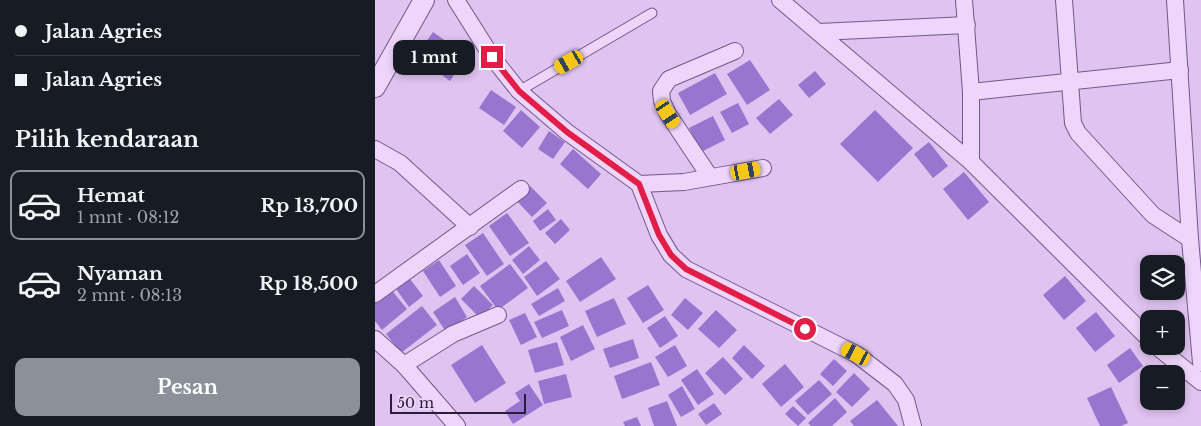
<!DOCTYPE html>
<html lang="id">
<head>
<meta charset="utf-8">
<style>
  body { margin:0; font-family:"Libre Baskerville",serif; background:#242831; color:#f1f3f6; height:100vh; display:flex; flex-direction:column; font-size:19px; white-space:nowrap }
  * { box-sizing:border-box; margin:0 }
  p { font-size:16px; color:#9ea1a6 }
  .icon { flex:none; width:28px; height:28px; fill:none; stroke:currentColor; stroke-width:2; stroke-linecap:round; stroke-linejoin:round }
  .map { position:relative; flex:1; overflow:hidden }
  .side { display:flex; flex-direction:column; background:#171b24; width:375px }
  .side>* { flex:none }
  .hud { display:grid; align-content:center; height:110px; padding:0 15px; background:#171b24 }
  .tools { position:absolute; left:765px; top:255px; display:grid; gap:10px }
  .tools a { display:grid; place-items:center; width:45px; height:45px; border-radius:10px; background:#171b24; box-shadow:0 2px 8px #0003; font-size:25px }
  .scale { position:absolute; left:15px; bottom:12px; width:136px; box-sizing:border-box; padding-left:5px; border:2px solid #2a1d3b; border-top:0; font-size:14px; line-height:18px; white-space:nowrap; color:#2a1d3b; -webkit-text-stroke:4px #ebd3f7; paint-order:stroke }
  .end { position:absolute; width:22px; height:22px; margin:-11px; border:6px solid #e11d48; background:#fff; box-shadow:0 0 0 2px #fff }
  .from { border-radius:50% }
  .bubble { position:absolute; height:35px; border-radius:10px; background:#171b24; box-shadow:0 2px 8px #0003; font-size:16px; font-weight:700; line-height:35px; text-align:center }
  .car { position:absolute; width:15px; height:30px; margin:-15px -8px; border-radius:6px; box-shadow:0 0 4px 1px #0007; background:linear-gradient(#f5c518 24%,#345 0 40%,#f5c518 0 76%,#345 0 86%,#f5c518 0) }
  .hud b { display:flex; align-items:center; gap:18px; height:48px; font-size:19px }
  .hud b+b { border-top:1px solid #363941 }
  .hud i { width:12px; height:12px; background:#f1f3f6 }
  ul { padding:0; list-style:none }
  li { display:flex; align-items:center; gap:15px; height:70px; margin:0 10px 8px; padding:0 5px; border:2px solid transparent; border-radius:10px }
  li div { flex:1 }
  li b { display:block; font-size:19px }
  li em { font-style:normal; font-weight:700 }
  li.on { border-color:#8c9099 }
  li>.icon { width:45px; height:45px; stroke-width:1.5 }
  h2 { padding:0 15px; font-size:22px; line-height:60px }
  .cta { display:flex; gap:10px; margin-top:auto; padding:10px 15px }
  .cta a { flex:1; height:58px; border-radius:10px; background:#8c9099; color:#fff; font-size:20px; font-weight:700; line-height:58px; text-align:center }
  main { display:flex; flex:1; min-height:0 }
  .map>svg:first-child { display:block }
  .building { fill:#9876d0 }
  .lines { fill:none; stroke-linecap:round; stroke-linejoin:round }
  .service-casing { stroke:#71588b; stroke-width:11 }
  .minor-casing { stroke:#71588b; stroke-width:18 }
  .tertiary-casing { stroke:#71588b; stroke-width:22 }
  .service { stroke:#eed6fa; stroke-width:9 }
  .minor { stroke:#eed6fa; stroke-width:16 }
  .tertiary { stroke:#eed6fa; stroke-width:20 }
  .route { stroke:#e11d48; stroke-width:6 }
</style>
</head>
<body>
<main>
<section class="side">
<div class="hud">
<b><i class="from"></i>Jalan Agries</b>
<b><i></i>Jalan Agries</b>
</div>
<h2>Pilih kendaraan</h2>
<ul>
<li class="on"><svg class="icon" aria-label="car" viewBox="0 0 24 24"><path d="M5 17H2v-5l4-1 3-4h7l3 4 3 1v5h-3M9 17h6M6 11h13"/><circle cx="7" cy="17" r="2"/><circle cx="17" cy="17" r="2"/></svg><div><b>Hemat</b><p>1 mnt · 08:12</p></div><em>Rp 13,700</em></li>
<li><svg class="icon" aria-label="car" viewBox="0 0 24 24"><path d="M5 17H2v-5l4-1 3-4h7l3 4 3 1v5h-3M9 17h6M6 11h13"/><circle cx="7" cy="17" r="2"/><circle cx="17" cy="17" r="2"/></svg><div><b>Nyaman</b><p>2 mnt · 08:13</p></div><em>Rp 18,500</em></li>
</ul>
<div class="cta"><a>Pesan</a></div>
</section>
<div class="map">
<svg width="826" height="426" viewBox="0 0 826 426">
  <rect width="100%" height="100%" fill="#e0c3f0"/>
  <g class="building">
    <path d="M58,32L92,56L75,81L41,56Z"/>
    <path d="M375,60L395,90L372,105L352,74Z"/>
    <path d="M440,71L451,84L434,98L423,85Z"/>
    <path d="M340,73L352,94L315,115L303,93Z"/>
    <path d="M116,90L141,107L129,125L104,108Z"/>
    <path d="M404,99L418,115L395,134L381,118Z"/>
    <path d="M363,103L374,124L357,133L345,112Z"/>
    <path d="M146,110L165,127L147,148L128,131Z"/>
    <path d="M500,110L538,148L503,182L465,144Z"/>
    <path d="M338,116L350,140L326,152L314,128Z"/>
    <path d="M174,131L190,142L178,159L163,149Z"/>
    <path d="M554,142L573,166L558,178L539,154Z"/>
    <path d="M198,149L226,174L213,189L185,164Z"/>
    <path d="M589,172L614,202L593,220L568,189Z"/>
    <path d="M155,186L172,203L157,217L141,200Z"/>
    <path d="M173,209L181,220L165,231L158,221Z"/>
    <path d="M132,213L154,243L135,256L114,226Z"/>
    <path d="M186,219L195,230L180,244L170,233Z"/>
    <path d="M108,233L129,264L112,276L90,245Z"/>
    <path d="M154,246L165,260L148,274L137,260Z"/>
    <path d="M92,254L105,273L88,285L75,266Z"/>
    <path d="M226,257L241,279L205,302L191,281Z"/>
    <path d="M64,260L81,286L65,297L48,271Z"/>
    <path d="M171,261L185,279L162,296L149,277Z"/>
    <path d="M135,264L153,288L123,310L105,286Z"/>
    <path d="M690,276L711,301L689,320L668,295Z"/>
    <path d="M35,279L48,296L34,307L21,289Z"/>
    <path d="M273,285L289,310L268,323L252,298Z"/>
    <path d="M99,286L118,305L105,318L86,299Z"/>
    <path d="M14,287L32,309L7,330L0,321V299Z"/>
    <path d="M183,288L190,301L164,316L156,304Z"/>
    <path d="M80,297L92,317L71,332L58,312Z"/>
    <path d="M239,298L251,324L222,337L210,311Z"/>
    <path d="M310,298L328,313L313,330L296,315Z"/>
    <path d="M47,306L62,325L26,353L11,334Z"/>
    <path d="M187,310L194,326L167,338L159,322Z"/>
    <path d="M341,310L362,330L344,348L323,329Z"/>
    <path d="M721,312L740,336L720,352L701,328Z"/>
    <path d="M150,313L162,337L146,345L134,320Z"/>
    <path d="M290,316L303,336L285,348L272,328Z"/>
    <path d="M208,325L220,349L196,361L185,337Z"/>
    <path d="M258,339L264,358L235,368L228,349Z"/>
    <path d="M182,342L189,365L160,373L153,350Z"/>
    <path d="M107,345L131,383L100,403L76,365Z"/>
    <path d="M300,345L312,366L293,377L280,357Z"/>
    <path d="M369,345L390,366L377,379L357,358Z"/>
    <path d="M755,348L768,366L744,383L732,365Z"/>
    <path d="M348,357L368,379L350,395L330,373Z"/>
    <path d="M459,359L472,371L458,386L445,374Z"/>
    <path d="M276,362L285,385L247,399L239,376Z"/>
    <path d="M410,364L429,387L406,407L387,384Z"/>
    <path d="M322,369L339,394L323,405L306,380Z"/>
    <path d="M479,373L495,389L477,407L461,392Z"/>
    <path d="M191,374L197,397L169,404L163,381Z"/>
    <path d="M444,380L457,394L433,415L420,401Z"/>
    <path d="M154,384L168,405L138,424L130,411L145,401L140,393Z"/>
    <path d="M307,386L320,409L306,417L293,395Z"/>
    <path d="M736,387L753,423L746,426H725L712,398Z"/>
    <path d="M460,398L472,412L457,426H436L433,423Z"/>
    <path d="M502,400L523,426H479L475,421Z"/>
    <path d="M292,401L302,426H279L273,408Z"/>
    <path d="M339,403L347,414L331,425L323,414Z"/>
    <path d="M418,406L431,418L423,426L410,414Z"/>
    <path d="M262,417L266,426H250L248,422Z"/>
  </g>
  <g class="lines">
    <defs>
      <path id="service" d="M144,91L277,13"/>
      <g id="minor">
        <path d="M81,0L117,57L144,91L192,132L264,184L284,235L296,255L311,269L481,354L520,384L531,400L538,426"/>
        <path d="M405,0L596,162L774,339"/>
        <path d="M589,0L596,92V162"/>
        <path d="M689,0L698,123L703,133L778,215L815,239"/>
        <path d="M800,0L815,239L826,363"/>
        <path d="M444,32L592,25"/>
        <path d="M596,92L805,70"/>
        <path d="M0,149L25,163L95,227"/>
        <path d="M335,177L293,114L287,101L286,91L294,79L360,51"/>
        <path d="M264,184L309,182L388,168"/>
        <path d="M0,294L146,189"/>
        <path d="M0,339L29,365L82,426"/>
        <path d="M781,346L826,382"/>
        <path d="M29,365L78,334L123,315"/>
      </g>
      <path id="tertiary" d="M0,87L49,0"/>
    </defs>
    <use href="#service" class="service-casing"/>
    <use href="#minor" class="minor-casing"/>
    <use href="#tertiary" class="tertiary-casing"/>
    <use href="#service" class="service"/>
    <use href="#minor" class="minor"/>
    <use href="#tertiary" class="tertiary"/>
  </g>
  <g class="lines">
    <path class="route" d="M117,57L144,91L192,132L264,184L284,235L296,255L311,269L430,329"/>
  </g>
</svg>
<div class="tools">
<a><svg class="icon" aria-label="layers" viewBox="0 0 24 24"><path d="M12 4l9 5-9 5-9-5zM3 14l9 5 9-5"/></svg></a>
<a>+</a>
<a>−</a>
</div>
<div class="scale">50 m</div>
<i class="end from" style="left:430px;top:329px"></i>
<i class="end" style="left:117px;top:57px"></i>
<div class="bubble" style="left:18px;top:40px;width:82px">1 mnt</div>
<i class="car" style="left:194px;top:62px;rotate:240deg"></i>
<i class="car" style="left:293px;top:114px;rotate:147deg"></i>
<i class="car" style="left:371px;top:171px;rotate:80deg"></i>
<i class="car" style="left:481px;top:354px;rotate:297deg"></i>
</div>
</main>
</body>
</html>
